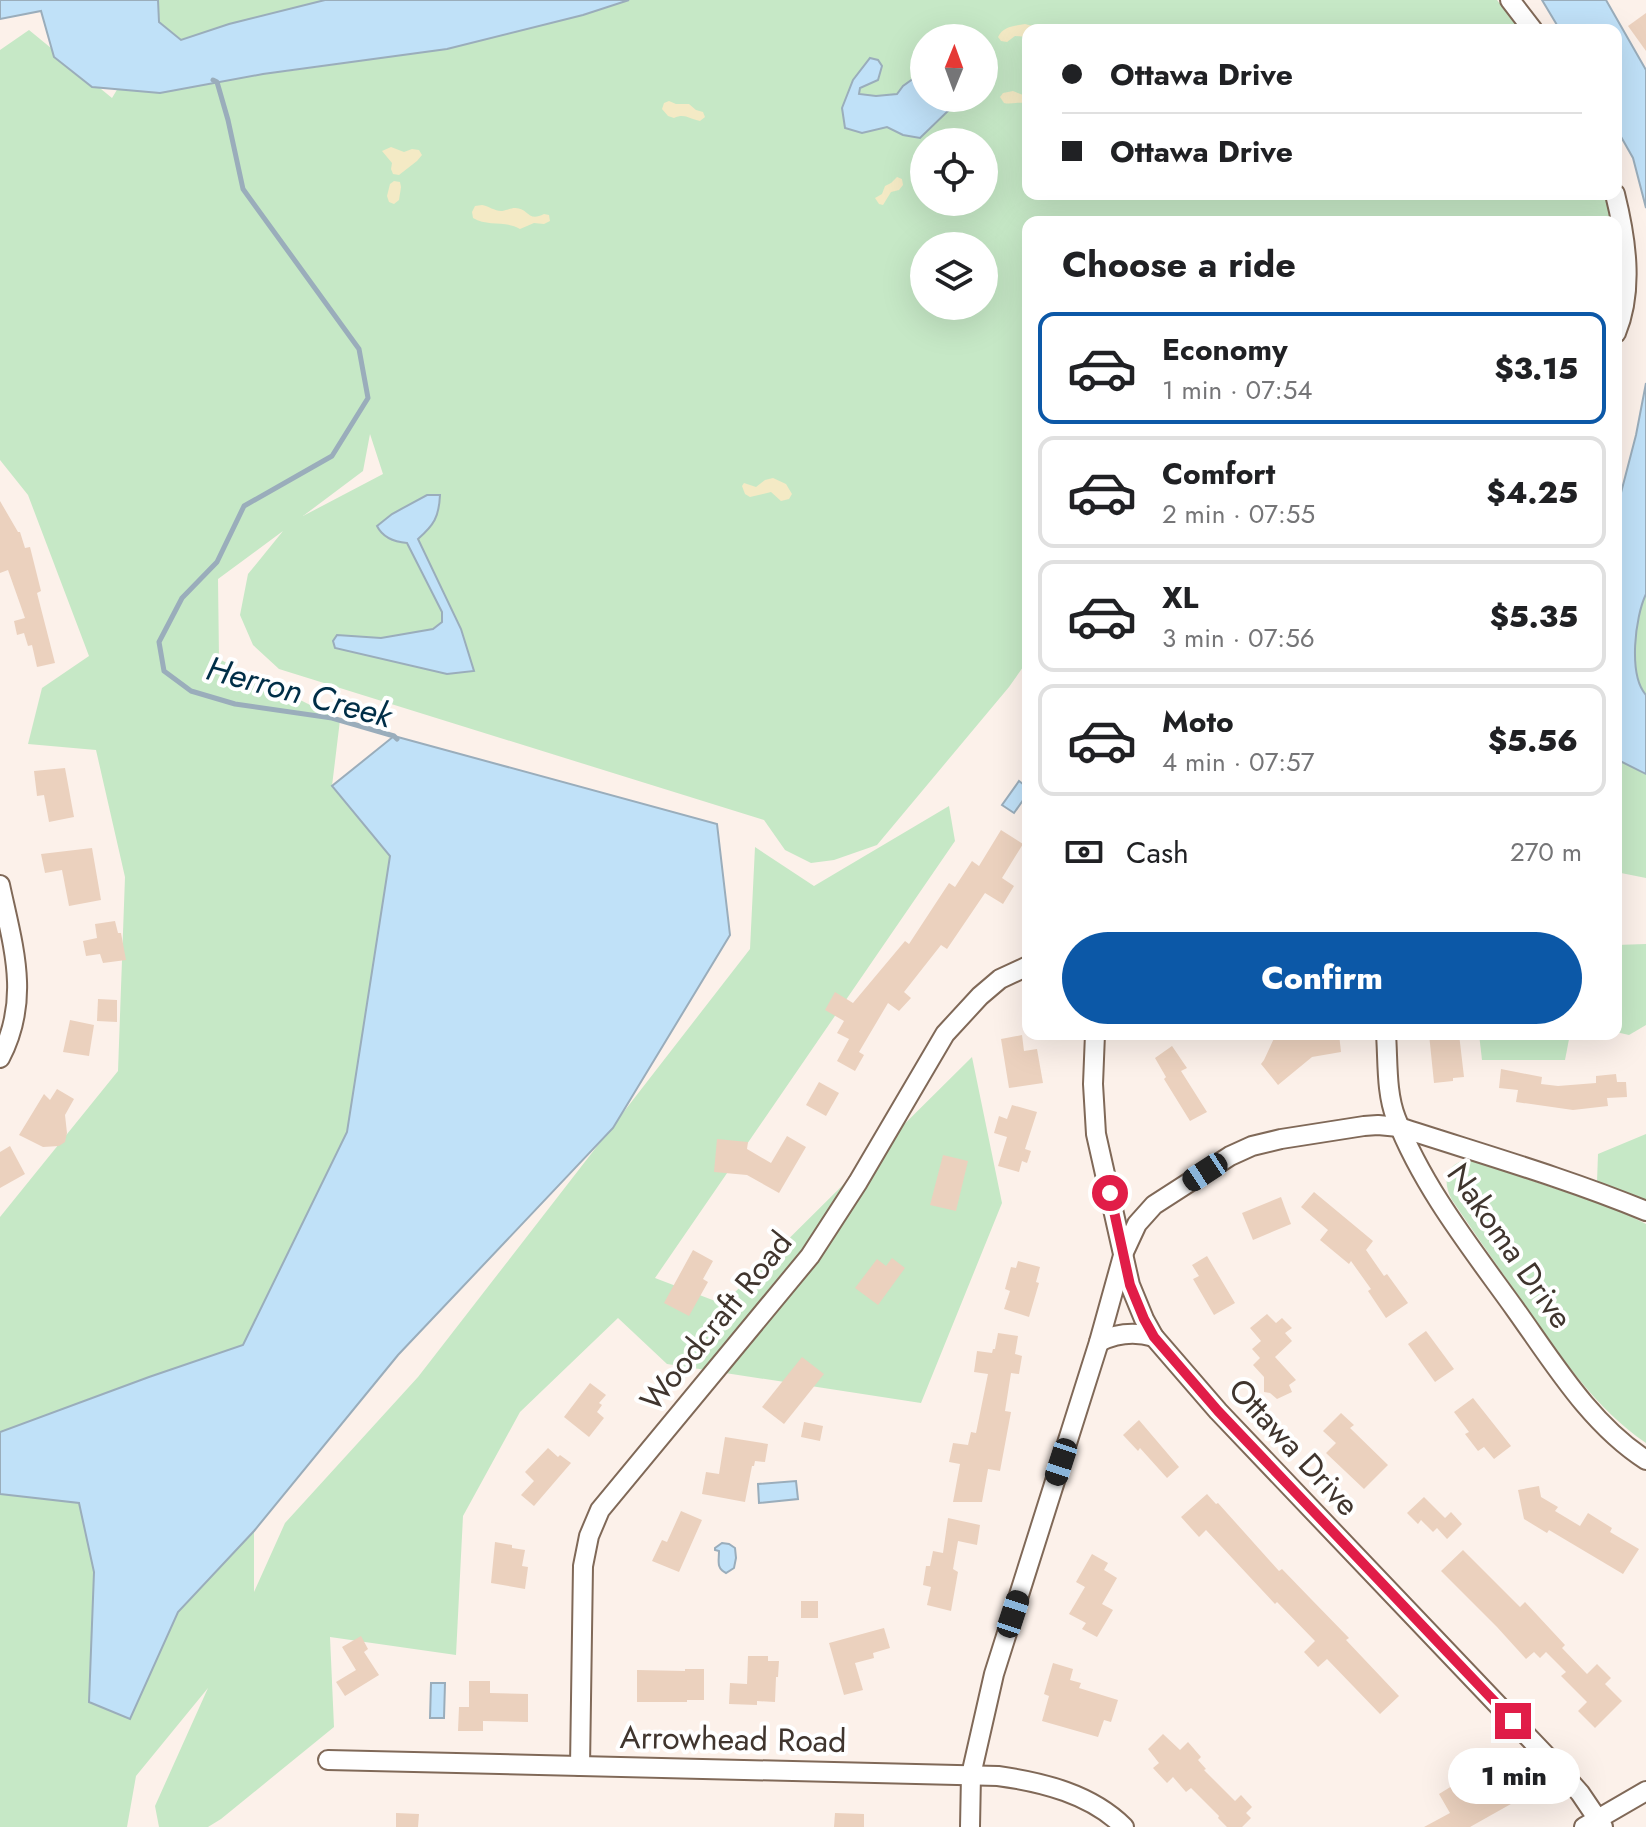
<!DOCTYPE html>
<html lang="en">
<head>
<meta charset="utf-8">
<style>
  body { margin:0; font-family:Jost,sans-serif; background:#f2f2f2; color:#202124; height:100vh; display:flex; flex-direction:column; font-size:30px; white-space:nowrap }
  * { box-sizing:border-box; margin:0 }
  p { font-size:26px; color:#757577 }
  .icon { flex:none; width:44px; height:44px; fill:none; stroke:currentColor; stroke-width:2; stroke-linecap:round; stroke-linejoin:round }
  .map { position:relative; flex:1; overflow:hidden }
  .panel { position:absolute; left:1022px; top:216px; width:600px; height:824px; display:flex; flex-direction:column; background:#fff; border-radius:16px; box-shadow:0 8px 32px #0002 }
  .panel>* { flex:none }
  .guide { position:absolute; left:1022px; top:24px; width:600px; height:176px; border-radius:16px; box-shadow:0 8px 32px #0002; display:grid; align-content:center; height:176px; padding:0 40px; background:#fff }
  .needle { width:52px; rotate:1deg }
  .fabs { position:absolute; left:910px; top:24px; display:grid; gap:16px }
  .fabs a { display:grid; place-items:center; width:88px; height:88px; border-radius:50%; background:#fff; box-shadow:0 8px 32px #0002; font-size:40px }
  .end { position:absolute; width:36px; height:36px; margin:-18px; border:10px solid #e11d48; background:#fff; box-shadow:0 0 0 4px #fff }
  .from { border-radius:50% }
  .bubble { position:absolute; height:56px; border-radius:28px; background:#fff; box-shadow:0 8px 32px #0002; font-size:26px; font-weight:800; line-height:56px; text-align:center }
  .car { position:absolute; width:24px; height:48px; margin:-24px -12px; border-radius:10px; box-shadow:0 0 6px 2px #0007; background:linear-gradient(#222 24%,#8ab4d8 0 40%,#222 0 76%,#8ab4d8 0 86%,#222 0) }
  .guide b { display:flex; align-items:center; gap:28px; height:76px; font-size:30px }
  .guide b+b { border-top:2px solid #e0e0e0 }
  .guide i { width:20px; height:20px; background:#202124 }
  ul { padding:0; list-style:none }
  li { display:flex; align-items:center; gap:24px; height:112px; margin:0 16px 12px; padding:0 24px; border:4px solid #e0e0e0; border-radius:16px }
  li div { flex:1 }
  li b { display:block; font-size:30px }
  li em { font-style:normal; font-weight:800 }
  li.current { border-color:#0c58a7 }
  li>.icon { width:72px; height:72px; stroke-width:1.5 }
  h2 { padding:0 40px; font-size:36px; line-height:96px }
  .pay { display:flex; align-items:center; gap:20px; height:88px; padding:0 40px; font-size:30px }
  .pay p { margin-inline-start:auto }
  .cta { display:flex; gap:16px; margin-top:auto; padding:16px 40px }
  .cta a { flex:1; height:92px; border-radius:48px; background:#0c58a7; color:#fff; font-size:32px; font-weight:800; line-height:92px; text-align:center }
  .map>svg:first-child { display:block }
  .green { fill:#c6e8c6; fill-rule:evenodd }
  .sand { fill:#f4eac5 }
  .water { fill:#c0e1f8; stroke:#9aadbb; stroke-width:2 }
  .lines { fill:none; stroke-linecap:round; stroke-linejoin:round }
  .stream { stroke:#9aadbb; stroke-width:5 }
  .building { fill:#ebd1be }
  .street-casing { stroke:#806958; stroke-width:22 }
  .street { stroke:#fff; stroke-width:18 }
  .route { stroke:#e11d48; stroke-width:10 }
  .labels { text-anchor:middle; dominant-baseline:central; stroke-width:8; stroke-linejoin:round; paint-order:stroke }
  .street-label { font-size:32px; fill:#40352e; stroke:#fff }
  .water-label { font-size:34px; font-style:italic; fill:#002e47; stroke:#fff }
</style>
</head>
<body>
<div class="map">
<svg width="1646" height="1827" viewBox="0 0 1646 1827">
  <rect width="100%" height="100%" fill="#fcf1ea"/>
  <g class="green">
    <path d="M103,0H412L282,72L447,49L583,15L629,0H1497L1520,30H1028V194H1605L1611,222H1028V660L1009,687L877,845L834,860L811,863L785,850L764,820L279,669L253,645L240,615L248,574L283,531L218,579L219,659L340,720L332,786L390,856L347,1132L243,1346L149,1377L0,1432V1217L118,1071L125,877L96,750L28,744L42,688L89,656L28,495L0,460V50L29,30L112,98L151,33ZM924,38H984V98H924ZM924,142H984V202H924ZM924,246H984V306H924ZM370,434L383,474L303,516L363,471Z"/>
    <path d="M1646,594V695C1628,675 1635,617 1646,594Z"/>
    <path d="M1616,759L1646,774V878L1616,872Z"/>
    <path d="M949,806L955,841L655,1278L723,1304L972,1057L1002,1203L921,1403L667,1364L618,1318L520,1412L463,1516L456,1655L330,1637L334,1727L221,1819L208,1827H159L155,1806L208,1688L136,1776L127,1827H0V1494L79,1503L94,1572L89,1702L130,1718L178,1612L254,1531V1592L285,1523L418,1377L750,949L755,847L814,886Z"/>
    <path d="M1646,944V1025L1629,1035L1616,1032V945Z"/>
    <path d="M1479,1034H1570L1565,1060H1482Z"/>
    <path d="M1646,1134V1207L1597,1182L1598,1154Z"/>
    <path d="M1468,1159L1616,1209L1646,1224V1443C1596,1409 1563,1359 1529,1311C1503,1274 1477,1237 1452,1200C1442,1182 1445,1164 1468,1159Z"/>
  </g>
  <g class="sand">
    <path d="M1025,24L1033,26L1035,30H1028V37L1015,36L1007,42L1001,41L998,37C1003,26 1014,26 1025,24Z"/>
    <path d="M1013,91L1023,95L1028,92V105C1020,100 1012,105 1004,103L1000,97L1003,93Z"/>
    <path d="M669,101L676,104H689L696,110L703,112L705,117L700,121C689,119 685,113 674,118L668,116L662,109L664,103Z"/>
    <path d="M391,147L404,152L412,149L419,150L422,155L417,161L399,175L393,174L391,169L392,163L382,151Z"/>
    <path d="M897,177L902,179L903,185L899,190L891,192L883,205L879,204L875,198L882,194L885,186L891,183Z"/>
    <path d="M394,181L400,182L401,187L399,200L394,204L389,202L387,196L390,184Z"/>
    <path d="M482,205C488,206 495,211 501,211C502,211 513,208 514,208C529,207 527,223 544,214L549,215L550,221L544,224L534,223L520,229C505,220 488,227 473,218L472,212L475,206Z"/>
    <path d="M773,478L786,484L792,494L789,499L781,501L771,492L750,497L745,494L742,486L744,483L756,487L765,480Z"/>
  </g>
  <g class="water">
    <path d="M0,0H158L159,22L181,40L229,24L325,0H629L583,15L447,49L263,74L160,93L92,87L54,57L41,11L0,19Z"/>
    <path d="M1542,0H1606L1646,70V208L1633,158L1616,128V30H1560Z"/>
    <path d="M870,58L878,60L882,66L878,80L860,88L859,94L876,96L897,94L903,86L924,71V98H976L953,100L950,109L920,138L903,135L887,127L862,133L845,128L842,108L853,80Z"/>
    <path d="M1646,383V594C1635,617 1628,675 1646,695V774L1616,759V512L1636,435Z"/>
    <path d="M427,495H440C439,517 434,525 418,539L461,629L474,671L447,674L335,648L333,641L337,635L381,638L433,629L442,622V612L407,543C395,542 383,538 377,526L392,514Z"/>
    <path d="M394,736L717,824L730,935L613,1128L398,1355L254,1531L178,1612L130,1719L89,1702L94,1572L79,1503L0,1494V1432L149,1377L243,1345L347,1132L390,856L332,786Z"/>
    <path d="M1019,781L1028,788V793L1014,813L1002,805Z"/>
    <path d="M796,1481L798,1499L759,1503L758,1484Z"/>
    <path d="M722,1543L729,1544L735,1548L736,1558L734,1568L726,1573C716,1568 719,1561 719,1551L715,1550V1548Z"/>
    <path d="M431,1683H445L444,1718H430Z"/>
  </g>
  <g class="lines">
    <path class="stream" d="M213,80L217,82L228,120L243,189L359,349L368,398L332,456L244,506L217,562L182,598L159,642L164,671L191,691L235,704L332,718L394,736L397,739"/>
  </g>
  <g class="building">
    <path d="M1646,13V51L1628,26Z"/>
    <path d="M0,501L18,532H20L25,548L30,547L41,591L37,593L55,663L37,667L32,645L28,646L24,633L17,635L14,621L25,618L8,570L0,573Z"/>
    <path d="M65,768L74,817L49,822L44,795L37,796L34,771Z"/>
    <path d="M1001,830L1023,844L1002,878L1014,886L1003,904L985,893L947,949L941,945L904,992L911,998L899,1011L888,1003L859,1052L864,1055L855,1071L837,1061L849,1039L837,1033L844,1021L825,1010L835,992L853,1003L905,941L909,944L949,883L955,887L972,861L979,866Z"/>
    <path d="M92,848L101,900L69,906L62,870L45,873L41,854Z"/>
    <path d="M115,921L118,933H121L126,960L103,963L100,954L86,956L83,941L97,938L95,924Z"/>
    <path d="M98,999L117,1000V1022L97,1021Z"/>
    <path d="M70,1020L94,1025L89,1056L63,1052Z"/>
    <path d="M1276,1034H1339L1341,1052L1312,1057L1278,1085L1261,1064L1264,1060Z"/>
    <path d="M1429,1034H1459L1464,1077L1453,1078V1081L1434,1083Z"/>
    <path d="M1022,1035L1024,1051L1037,1049L1043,1083L1009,1088L1001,1039Z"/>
    <path d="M1172,1046L1187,1068L1181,1071L1207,1112L1190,1121L1164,1079L1166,1077L1155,1058Z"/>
    <path d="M1501,1069L1542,1077L1541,1084L1558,1086L1596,1083V1076L1616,1074L1617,1082H1626L1627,1097L1607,1098L1608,1106L1573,1110L1516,1102L1518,1090L1499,1088Z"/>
    <path d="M819,1082L839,1093L826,1116L806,1105Z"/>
    <path d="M57,1089L74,1099L65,1115L67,1133L65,1142L59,1146L43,1147L19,1135L44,1094L50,1100Z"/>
    <path d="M1012,1105L1037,1112L1025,1149L1031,1151L1027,1163L1022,1161L1019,1172L998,1166L1007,1137L994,1133L999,1116L1007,1119Z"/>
    <path d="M787,1136L806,1147L779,1193L747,1175L714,1172L717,1139L748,1142L747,1149L771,1163Z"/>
    <path d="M10,1146L25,1174L0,1188V1152Z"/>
    <path d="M943,1155L968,1161L956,1211L930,1205Z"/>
    <path d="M1314,1192L1373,1241L1366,1250L1384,1276L1387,1274L1408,1303L1386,1318L1368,1291L1371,1289L1351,1261L1349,1264L1320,1240L1328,1230L1301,1207Z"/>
    <path d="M1281,1197L1291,1224L1253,1240L1242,1213Z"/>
    <path d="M693,1250L713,1261L703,1279L708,1282L689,1316L664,1303Z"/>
    <path d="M1207,1256L1235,1303L1214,1315L1193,1279L1199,1276L1192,1265Z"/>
    <path d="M892,1258L905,1268L878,1305L855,1288L877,1259L886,1266Z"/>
    <path d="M1018,1261L1040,1267L1036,1282L1039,1283L1029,1317L1004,1309L1010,1291L1005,1289L1011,1267L1016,1268Z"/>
    <path d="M1267,1314L1276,1323L1282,1318L1292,1328L1285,1333L1292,1341L1275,1357L1296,1380L1289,1385L1292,1392L1277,1399L1270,1393L1264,1392V1377L1253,1365L1260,1358L1252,1349L1261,1341L1250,1328Z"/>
    <path d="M1426,1331L1454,1369L1435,1382L1408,1344Z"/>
    <path d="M998,1333L1018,1336L1015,1354L1022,1356L1019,1374L1011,1373L1005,1411L1011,1412L1000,1471L988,1469L982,1502H953L960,1464L949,1462L953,1443L968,1445L971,1432L976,1433L988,1374L974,1372L977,1351L992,1353L993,1349H995Z"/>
    <path d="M802,1357L824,1374L784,1424L762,1407Z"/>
    <path d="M590,1383L606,1395L599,1403L602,1405L597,1412L604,1418L589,1437L564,1417Z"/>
    <path d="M1473,1398L1511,1446L1494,1459L1484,1447L1478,1451L1465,1434L1469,1432L1454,1412Z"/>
    <path d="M1341,1413L1354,1425L1350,1428L1388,1465L1364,1489L1326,1453L1336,1443L1323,1431Z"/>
    <path d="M1139,1420L1179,1467L1167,1478L1140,1448L1138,1451L1123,1435Z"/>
    <path d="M804,1422L823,1426L820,1441L801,1437Z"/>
    <path d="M725,1437L768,1444L765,1462L755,1461L754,1466H752L745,1502L702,1494L706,1472L719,1474Z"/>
    <path d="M548,1448L558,1457L560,1455L571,1463L534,1506L521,1495L534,1481L525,1472Z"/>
    <path d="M1539,1486L1541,1497L1558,1507L1555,1511L1580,1526L1588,1513L1612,1528L1610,1532L1639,1549L1623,1574L1549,1530L1547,1533L1524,1519L1518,1490Z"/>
    <path d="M1207,1494L1216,1504L1218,1503L1279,1571L1282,1569L1311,1599L1349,1638L1346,1640L1399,1696L1380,1714L1327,1659L1318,1667L1304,1652L1315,1641L1277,1602L1275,1604L1206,1530L1199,1537L1181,1517Z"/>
    <path d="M1424,1497L1445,1518L1451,1512L1462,1524L1447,1539L1437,1528L1433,1532L1421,1520L1418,1524L1407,1513Z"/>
    <path d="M681,1511L702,1520L679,1572L652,1561L662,1540L667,1542Z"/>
    <path d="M948,1518L980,1525L977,1545L958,1541L953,1569L958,1572L951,1611L927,1605L931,1587L923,1585L926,1566H930L933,1551L943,1553Z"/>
    <path d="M495,1542L512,1545V1548L525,1550L522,1566L528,1567L525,1589L491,1583Z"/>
    <path d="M1463,1550L1520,1607L1525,1602L1565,1645L1562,1648L1587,1674L1597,1664L1611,1678L1605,1684L1622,1701L1595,1728L1578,1711L1587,1702L1561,1676L1566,1672L1546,1652L1540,1658L1534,1652L1526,1659L1497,1627L1441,1571Z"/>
    <path d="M1092,1554L1108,1563L1104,1570L1117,1578L1102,1604L1113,1610L1097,1637L1082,1629L1086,1623L1069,1614L1085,1587L1076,1582Z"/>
    <rect x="801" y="1601" width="17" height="17"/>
    <path d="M884,1628L890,1648L873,1653L874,1658L855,1663L863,1690L844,1695L829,1643Z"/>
    <path d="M361,1636L368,1649L364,1652L379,1675L345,1696L336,1682L356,1670L342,1647Z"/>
    <path d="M748,1656H768V1661H779L778,1677H776L775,1702L757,1701V1705L729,1704L730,1683L747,1684Z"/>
    <path d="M1053,1663L1073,1669L1070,1680L1081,1683L1079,1688L1118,1700L1111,1722L1104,1720L1098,1737L1042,1721L1049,1696L1044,1694Z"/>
    <path d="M685,1669H704V1700H687V1702H637V1670L685,1671Z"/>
    <path d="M469,1681H490V1693L528,1694V1722L483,1721V1731H458L459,1707H469Z"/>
    <path d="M1163,1734L1180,1750L1188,1742L1201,1757L1198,1760L1206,1769L1204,1770L1235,1801L1241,1795L1252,1807L1246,1813L1251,1818L1242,1827H1227L1218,1818L1219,1816L1191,1788L1186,1792L1173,1777L1167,1783L1153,1768L1159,1763L1148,1749Z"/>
    <path d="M1495,1776L1504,1792L1511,1788L1518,1800L1470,1827H1424L1450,1813L1439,1794L1452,1786L1458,1797Z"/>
    <path d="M396,1813L419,1814L418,1827H396Z"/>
    <path d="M835,1813L864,1814V1827H834Z"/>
  </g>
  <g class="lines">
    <defs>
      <g id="street">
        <path d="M1510,0L1533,30"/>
        <path d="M1615,194C1626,238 1634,290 1616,333"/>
        <path d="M0,885C13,946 31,999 0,1058"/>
        <path d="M1095,1034L1093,1084L1096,1134L1130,1285L1144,1319L1154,1337L1218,1411L1555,1765L1580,1793L1603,1827"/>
        <path d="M1386,1034C1388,1061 1386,1093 1396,1118C1423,1188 1472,1249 1515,1309C1553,1362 1590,1424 1646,1460"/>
        <path d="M1099,1342C1117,1333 1134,1331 1154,1337"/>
        <path d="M328,1760L998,1776C1042,1782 1091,1794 1124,1827"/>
        <path d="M580,1766L583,1566L589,1536L600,1510L810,1256L858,1182L945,1034L980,996L1000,979L1028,966"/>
        <path d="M970,1827L971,1775L994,1674L1099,1342L1124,1252L1137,1224L1154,1205L1230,1156L1252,1146L1281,1139L1364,1126L1378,1125L1399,1127C1482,1154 1566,1178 1646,1211"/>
        <path d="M1584,1827L1646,1791"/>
      </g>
    </defs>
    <use href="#street" class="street-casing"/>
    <use href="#street" class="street"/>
  </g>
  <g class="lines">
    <path class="route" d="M1110,1193L1130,1285L1144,1319L1154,1337L1218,1411L1513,1721"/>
  </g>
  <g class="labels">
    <g class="street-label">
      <text transform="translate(1510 1246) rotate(55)">Nakoma Drive</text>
      <text transform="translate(716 1321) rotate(-51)">Woodcraft Road</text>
      <text transform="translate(1294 1447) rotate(47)">Ottawa Drive</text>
      <text transform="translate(733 1739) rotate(1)">Arrowhead Road</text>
    </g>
    <g class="water-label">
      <text transform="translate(299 692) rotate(15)">Herron Creek</text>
    </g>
  </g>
</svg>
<div class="fabs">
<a><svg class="needle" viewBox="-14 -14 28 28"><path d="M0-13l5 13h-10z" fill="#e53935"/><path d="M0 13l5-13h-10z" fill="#757577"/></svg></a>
<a><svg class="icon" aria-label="locate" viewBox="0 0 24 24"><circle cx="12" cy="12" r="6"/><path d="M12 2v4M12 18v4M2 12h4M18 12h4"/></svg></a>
<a><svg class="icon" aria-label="layers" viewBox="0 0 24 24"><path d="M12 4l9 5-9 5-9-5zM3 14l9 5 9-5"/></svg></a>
</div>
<i class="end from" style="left:1110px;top:1193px"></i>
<i class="end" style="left:1513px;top:1721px"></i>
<div class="bubble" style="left:1448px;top:1748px;width:132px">1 min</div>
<i class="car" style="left:1205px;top:1172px;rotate:237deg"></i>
<i class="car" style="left:1061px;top:1462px;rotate:198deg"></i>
<i class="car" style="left:1013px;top:1614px;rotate:18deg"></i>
<div class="guide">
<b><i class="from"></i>Ottawa Drive</b>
<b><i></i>Ottawa Drive</b>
</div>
<section class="panel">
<h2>Choose a ride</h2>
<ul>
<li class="current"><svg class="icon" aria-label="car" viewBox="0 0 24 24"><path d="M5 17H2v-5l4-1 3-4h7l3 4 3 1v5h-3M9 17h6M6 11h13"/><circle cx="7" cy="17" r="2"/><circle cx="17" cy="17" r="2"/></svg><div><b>Economy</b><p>1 min · 07:54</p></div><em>$3.15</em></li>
<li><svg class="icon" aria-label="car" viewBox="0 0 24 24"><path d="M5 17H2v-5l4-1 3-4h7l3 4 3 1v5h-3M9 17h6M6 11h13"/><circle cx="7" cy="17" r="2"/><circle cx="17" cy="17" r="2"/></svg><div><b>Comfort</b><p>2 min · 07:55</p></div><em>$4.25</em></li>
<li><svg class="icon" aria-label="car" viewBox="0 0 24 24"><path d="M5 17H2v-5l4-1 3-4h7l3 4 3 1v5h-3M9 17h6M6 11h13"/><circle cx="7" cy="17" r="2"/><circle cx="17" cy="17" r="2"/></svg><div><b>XL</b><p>3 min · 07:56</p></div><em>$5.35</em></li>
<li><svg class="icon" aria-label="car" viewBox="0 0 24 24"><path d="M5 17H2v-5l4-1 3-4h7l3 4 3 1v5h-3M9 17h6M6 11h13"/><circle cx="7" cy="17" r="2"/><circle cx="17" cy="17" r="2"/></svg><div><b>Moto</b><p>4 min · 07:57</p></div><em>$5.56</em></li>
</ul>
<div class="pay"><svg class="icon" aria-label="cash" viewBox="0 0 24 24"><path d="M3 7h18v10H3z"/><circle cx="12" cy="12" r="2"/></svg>Cash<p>270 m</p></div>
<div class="cta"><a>Confirm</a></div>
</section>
</div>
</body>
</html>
